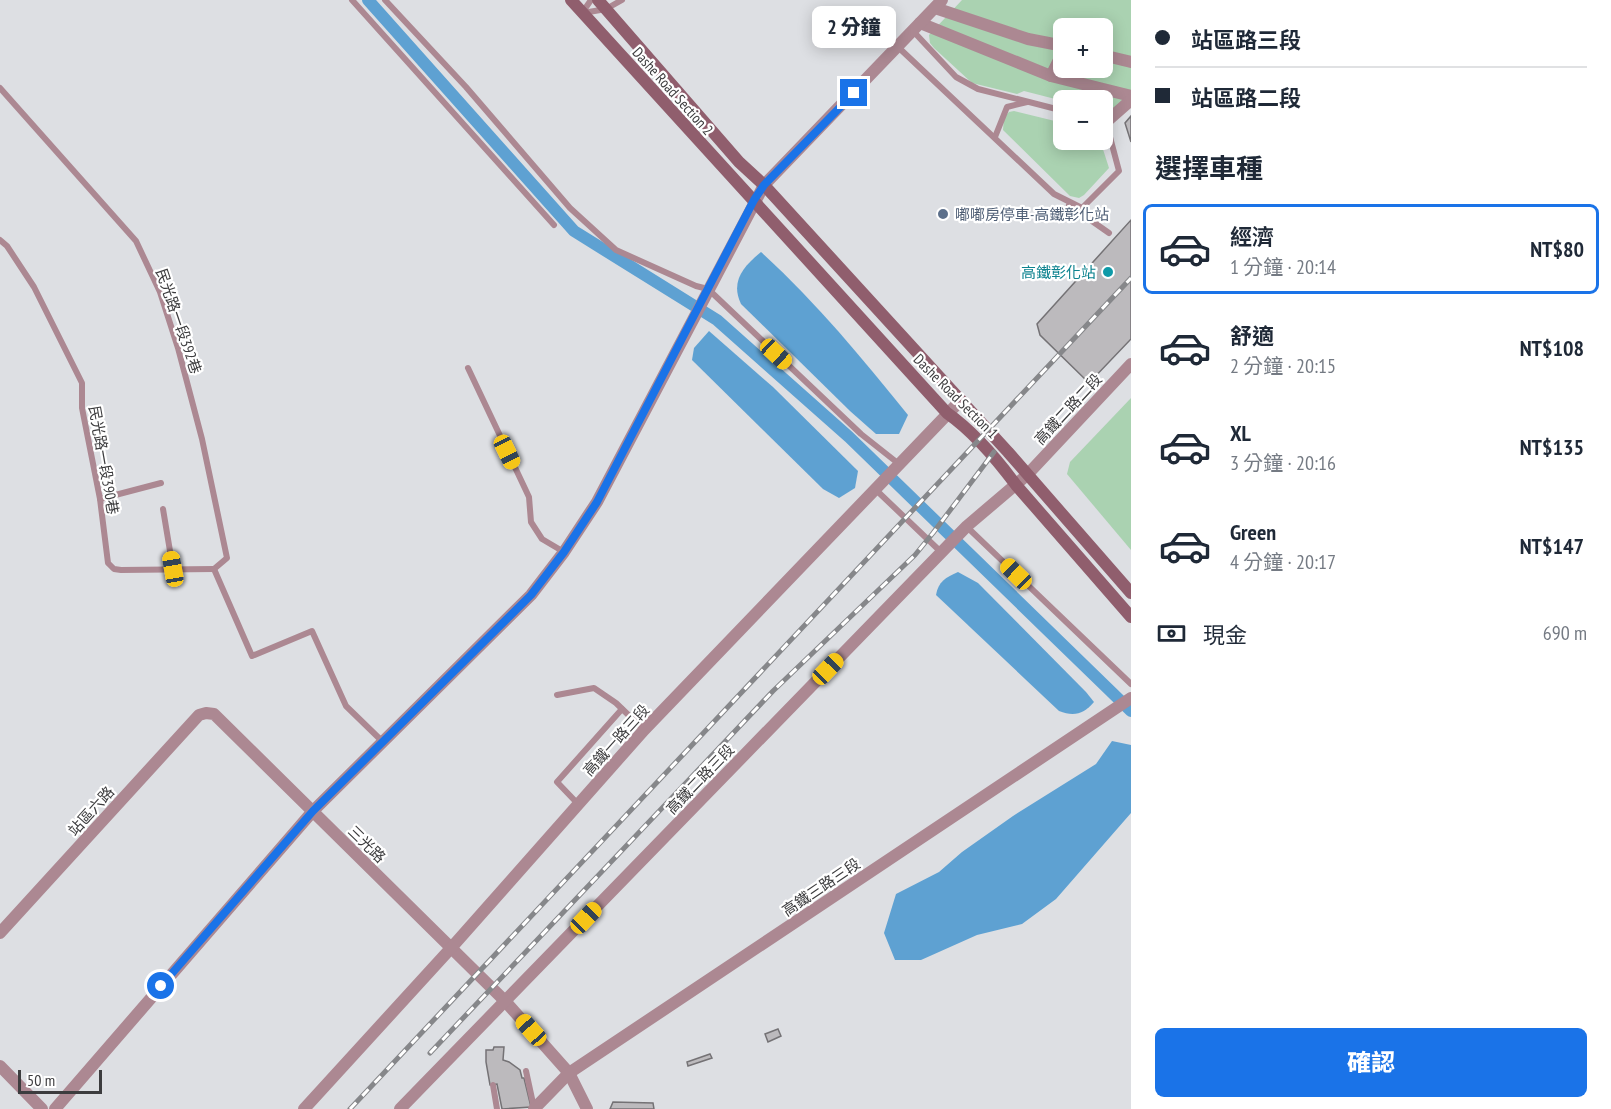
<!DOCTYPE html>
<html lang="zh-TW">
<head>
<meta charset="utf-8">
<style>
  body { margin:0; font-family:"PT Sans Narrow","Noto Sans TC",sans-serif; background:#f2f2f3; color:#1f2937; height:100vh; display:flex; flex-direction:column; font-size:22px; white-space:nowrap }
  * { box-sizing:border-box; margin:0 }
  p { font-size:20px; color:#747a83 }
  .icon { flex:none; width:33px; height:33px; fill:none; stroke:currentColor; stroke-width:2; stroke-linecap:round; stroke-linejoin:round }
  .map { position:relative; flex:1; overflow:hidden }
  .drawer { display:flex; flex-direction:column; background:#fff; width:480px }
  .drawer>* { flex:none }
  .banner { display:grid; align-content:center; height:132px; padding:0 24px; background:#fff }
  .tools { position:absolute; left:1053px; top:18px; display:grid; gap:12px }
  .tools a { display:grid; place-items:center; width:60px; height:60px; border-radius:9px; background:#fff; box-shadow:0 3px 15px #0003; font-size:30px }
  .scale { position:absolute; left:18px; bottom:15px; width:84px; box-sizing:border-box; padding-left:6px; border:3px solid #3c3c3e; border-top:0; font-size:16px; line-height:21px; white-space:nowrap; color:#3c3c3e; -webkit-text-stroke:4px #fff; paint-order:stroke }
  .end { position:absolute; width:27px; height:27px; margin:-14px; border:8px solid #1a73e8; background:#fff; box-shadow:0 0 0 3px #fff }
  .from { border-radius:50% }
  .bubble { position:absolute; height:42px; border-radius:9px; background:#fff; box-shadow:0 3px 15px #0003; font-size:20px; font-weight:800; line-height:42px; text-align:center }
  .car { position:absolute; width:18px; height:36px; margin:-18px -9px; border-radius:8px; box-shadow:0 0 4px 2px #0007; background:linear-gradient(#f5c518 24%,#345 0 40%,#f5c518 0 76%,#345 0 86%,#f5c518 0) }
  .banner b { display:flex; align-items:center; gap:21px; height:57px; font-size:22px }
  .banner b+b { border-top:2px solid #e0e1e3 }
  .banner i { width:15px; height:15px; background:#1f2937 }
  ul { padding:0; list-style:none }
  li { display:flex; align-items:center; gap:18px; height:90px; margin:0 12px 9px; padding:0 12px; border:3px solid transparent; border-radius:9px }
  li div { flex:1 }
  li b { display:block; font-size:22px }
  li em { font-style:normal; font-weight:800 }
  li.on { border-color:#1a73e8 }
  li>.icon { width:54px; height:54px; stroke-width:1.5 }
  h2 { padding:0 24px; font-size:27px; line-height:72px }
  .pay { display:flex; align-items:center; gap:15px; height:66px; padding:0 24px; font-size:22px }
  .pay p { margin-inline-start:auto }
  .action { display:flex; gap:12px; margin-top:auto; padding:12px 24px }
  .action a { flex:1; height:69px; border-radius:9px; background:#1a73e8; color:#fff; font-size:24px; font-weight:800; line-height:69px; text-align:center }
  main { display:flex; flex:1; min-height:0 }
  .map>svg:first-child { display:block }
  .green { fill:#aad2b1; fill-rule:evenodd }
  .water { fill:#5ea1d2 }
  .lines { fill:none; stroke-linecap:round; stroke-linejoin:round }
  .canal { stroke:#5ea1d2; stroke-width:12 }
  .building { fill:#bcbabd; stroke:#747275; stroke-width:1.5 }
  .lane { stroke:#ac8892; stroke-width:6 }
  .street { stroke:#ac8892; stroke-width:12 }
  .secondary { stroke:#905e6d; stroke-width:12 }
  .rail-casing { stroke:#86878a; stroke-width:5 }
  .rail { stroke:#fff; stroke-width:3; stroke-dasharray:9; stroke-linecap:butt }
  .route { stroke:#1a73e8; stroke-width:8 }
  .service-dot { fill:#5c6f8a; stroke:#fff; stroke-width:2 }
  .culture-dot { fill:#0f9aa8; stroke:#fff; stroke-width:2 }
  .labels { text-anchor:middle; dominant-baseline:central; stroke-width:4.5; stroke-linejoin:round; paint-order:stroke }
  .street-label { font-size:15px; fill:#3c3c3e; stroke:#fff }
  .service-label { font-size:15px; fill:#4e5e75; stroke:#fff; text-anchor:start }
  .culture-label { font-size:15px; fill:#0d838f; stroke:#fff; text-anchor:end }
</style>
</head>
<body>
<main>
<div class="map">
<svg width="1131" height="1109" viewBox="0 0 1131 1109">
  <rect width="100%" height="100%" fill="#dddfe3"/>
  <g class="green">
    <path d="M962,0H1131V102L1111,112L1103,110L1102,100L1063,101L1024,91L1017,94L972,83L934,48L930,43L929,35ZM1064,28H1102V68H1064Z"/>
    <path d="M1014,111L1063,123L1064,140H1100L1109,168L1084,195L1079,198L1070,196L1003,130L1004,117L1009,112Z"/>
    <path d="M1131,398V550L1067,474L1070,462Z"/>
  </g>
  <g class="water">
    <path d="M761,252C815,301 862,358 908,415L899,434H876L850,411L741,304C730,281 744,266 761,252Z"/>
    <path d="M709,331L773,387L858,471L855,488L839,498L823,489L692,360L694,348Z"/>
    <path d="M958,572L978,583L1086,692L1094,702C1084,714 1074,717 1059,711L936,595C938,582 946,577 958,572Z"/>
    <path d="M1112,741L1131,745V813L1056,899L1022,924L977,935L921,960H895L884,933L896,894L939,872L962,852L1013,816L1096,764Z"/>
  </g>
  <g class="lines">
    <path class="canal" d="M368,0L574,231L717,320L849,437L1131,711"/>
  </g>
  <g class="building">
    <path d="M1131,116V142L1125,123Z"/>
    <path d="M1131,220V339L1089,383L1040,335L1037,324Z"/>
    <path d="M778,1029L781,1036L768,1042L765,1034Z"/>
    <path d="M494,1047H504L503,1060L509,1062L520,1070L522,1078H524L531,1107L502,1109L497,1084L490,1085L486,1062V1050H493Z"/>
    <path d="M710,1054L712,1058L688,1066L687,1062Z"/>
    <path d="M613,1102L653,1103L654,1109H610Z"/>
  </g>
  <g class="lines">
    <g class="lane">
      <path d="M352,0L554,225"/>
      <path d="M385,0L466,87L570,208L616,250L696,286L708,289L861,434L899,464"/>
      <path d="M582,13L591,0"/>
      <path d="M583,13L606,9L622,0"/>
      <path d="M913,31L956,77L978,89L1064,111"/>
      <path d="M898,47L1054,194L1082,208L1119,171L1106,122H1104"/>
      <path d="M0,88L136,241L160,292L178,348L202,439L227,558L214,569"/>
      <path d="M995,137L1007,107L1027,102"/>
      <path d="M1069,205L1109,233"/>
      <path d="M0,240L7,246L34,287L82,383V408L100,499L108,563L114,569L121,570L214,569"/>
      <path d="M468,368L529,497L531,522L542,539L564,552"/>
      <path d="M875,489L941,552"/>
      <path d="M100,499L161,483"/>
      <path d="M163,509L173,569"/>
      <path d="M967,527L1131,684"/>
      <path d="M214,569L252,656L312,631L346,706L383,742"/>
      <path d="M557,695L594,688L616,703L644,730"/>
      <path d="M578,804L557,782L622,709"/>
      <path d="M526,1071L534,1108"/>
      <path d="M493,1085L497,1109"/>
    </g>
    <g class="street">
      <path d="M935,8L1028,39L1064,46"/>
      <path d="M920,23L1051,76L1131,96"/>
      <path d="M1102,55L1131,62"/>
      <path d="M1051,76L1064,50"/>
      <path d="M1106,122L1131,100"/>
      <path d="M0,933L199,715L206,713L214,714L505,1001L569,1073L587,1109"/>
      <path d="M0,1066L42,1109"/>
      <path d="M55,1109L313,811L531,595L564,552L597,502L764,185L942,0"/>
      <path d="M304,1109L452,947L644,730L961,400"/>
      <path d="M400,1109L967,526L1027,475L1131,364"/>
      <path d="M534,1109L569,1073L1131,698"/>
    </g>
    <g class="secondary">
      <path d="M571,0L947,413C974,432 996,458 1016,485L1131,617"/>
      <path d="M598,0L739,162L764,185L1008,452L1131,593"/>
    </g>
    <defs>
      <g id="rail">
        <path d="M430,1053L773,691L915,555L933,533L994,452"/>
        <path d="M350,1109L1131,278"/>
      </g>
    </defs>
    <use href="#rail" class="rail-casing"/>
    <use href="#rail" class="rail"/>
  </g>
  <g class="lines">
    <path class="route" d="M161,986L313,811L531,595L564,552L597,502L754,200L764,185L854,93"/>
  </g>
  <circle class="service-dot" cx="943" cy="214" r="6"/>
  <circle class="culture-dot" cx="1108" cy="272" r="6"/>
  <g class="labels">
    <g class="street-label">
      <text transform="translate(673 91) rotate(48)">Dashe Road Section 2</text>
      <text transform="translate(179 321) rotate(71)">民光路一段392巷</text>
      <text transform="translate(956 396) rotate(45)">Dashe Road Section 1</text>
      <text transform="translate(1068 409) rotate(-47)">高鐵二路二段</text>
      <text transform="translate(104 460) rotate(80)">民光路一段390巷</text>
      <text transform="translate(616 740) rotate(-48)">高鐵一路三段</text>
      <text transform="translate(700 779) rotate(-46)">高鐵二路三段</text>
      <text transform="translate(91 811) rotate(-48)">站區六路</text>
      <text transform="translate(367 844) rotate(44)">三光路</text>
      <text transform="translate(821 887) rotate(-34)">高鐵三路三段</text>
    </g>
    <g class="service-label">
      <text x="955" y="214">嘟嘟房停車-高鐵彰化站</text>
    </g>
    <g class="culture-label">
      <text x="1096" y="272">高鐵彰化站</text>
    </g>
  </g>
</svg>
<div class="tools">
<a>+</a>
<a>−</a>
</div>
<div class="scale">50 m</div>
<i class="end from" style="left:161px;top:986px"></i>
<i class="end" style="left:854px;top:93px"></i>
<div class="bubble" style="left:812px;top:6px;width:84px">2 分鐘</div>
<i class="car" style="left:776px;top:354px;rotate:133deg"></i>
<i class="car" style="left:507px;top:452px;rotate:154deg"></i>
<i class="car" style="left:173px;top:569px;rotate:350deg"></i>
<i class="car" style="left:1016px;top:574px;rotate:314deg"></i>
<i class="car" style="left:828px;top:669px;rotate:44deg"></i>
<i class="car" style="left:586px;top:918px;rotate:44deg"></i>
<i class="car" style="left:531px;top:1030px;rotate:318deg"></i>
</div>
<section class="drawer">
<div class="banner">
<b><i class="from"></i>站區路三段</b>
<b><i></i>站區路二段</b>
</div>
<h2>選擇車種</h2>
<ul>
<li class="on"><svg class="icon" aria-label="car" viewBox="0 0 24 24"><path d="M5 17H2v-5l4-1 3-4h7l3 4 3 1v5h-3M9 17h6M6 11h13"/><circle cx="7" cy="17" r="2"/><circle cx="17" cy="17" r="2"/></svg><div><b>經濟</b><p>1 分鐘 · 20:14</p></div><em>NT$80</em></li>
<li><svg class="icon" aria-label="car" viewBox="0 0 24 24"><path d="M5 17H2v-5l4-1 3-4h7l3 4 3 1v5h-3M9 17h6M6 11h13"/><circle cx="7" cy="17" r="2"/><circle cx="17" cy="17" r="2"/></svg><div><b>舒適</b><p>2 分鐘 · 20:15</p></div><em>NT$108</em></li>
<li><svg class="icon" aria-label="car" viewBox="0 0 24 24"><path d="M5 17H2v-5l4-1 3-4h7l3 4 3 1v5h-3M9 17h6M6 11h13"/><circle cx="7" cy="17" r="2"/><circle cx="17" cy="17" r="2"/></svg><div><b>XL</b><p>3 分鐘 · 20:16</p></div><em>NT$135</em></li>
<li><svg class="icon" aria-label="car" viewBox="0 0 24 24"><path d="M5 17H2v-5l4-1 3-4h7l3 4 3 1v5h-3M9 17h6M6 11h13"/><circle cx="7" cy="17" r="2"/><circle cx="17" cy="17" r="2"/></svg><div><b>Green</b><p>4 分鐘 · 20:17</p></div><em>NT$147</em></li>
</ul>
<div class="pay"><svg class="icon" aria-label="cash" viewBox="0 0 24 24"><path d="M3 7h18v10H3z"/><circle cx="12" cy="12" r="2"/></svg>現金<p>690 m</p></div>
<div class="action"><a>確認</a></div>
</section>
</main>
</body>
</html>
